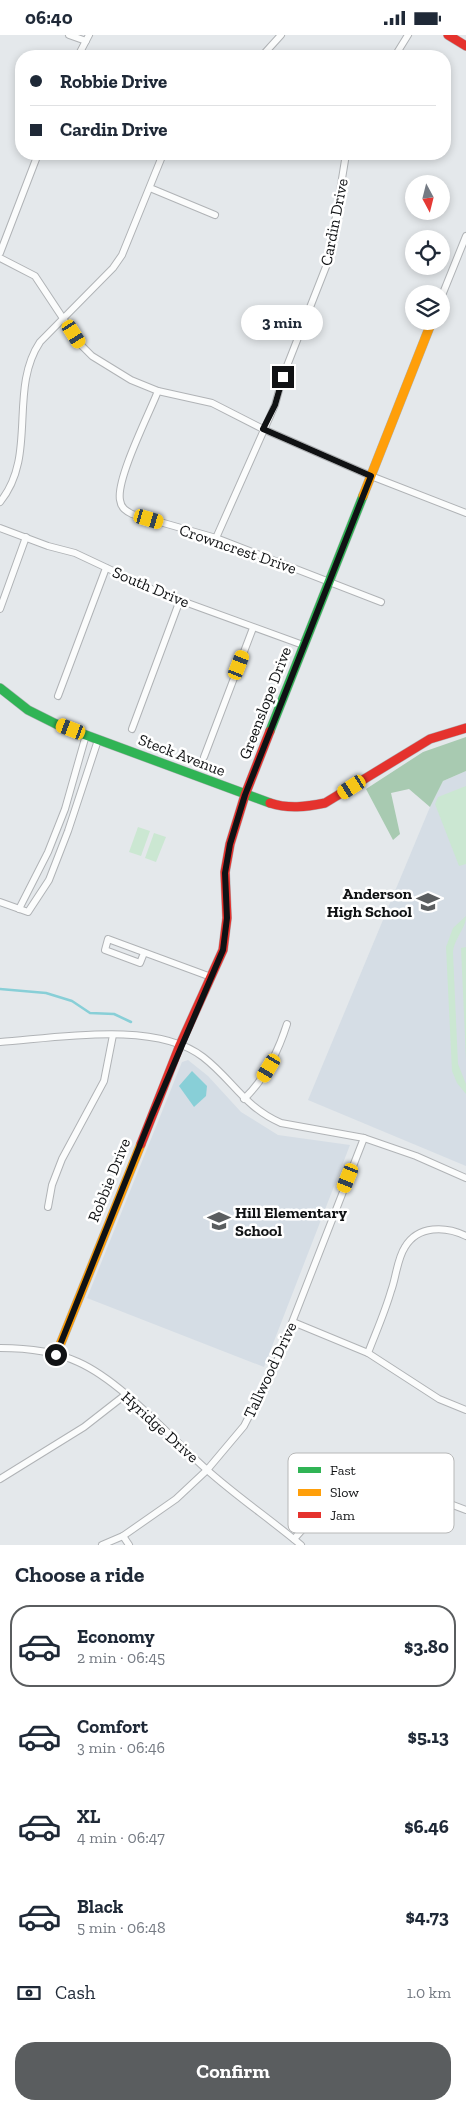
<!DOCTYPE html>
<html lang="en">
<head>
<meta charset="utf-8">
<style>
  body { margin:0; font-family:"Zilla Slab",serif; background:#f6f6f7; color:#1f2937; height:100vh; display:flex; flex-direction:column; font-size:19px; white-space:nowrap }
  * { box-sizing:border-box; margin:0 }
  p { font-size:16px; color:#747a83 }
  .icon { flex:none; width:28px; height:28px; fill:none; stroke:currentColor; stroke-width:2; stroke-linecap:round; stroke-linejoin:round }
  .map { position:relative; height:1510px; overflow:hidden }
  .panel { display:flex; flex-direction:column; background:#fff; flex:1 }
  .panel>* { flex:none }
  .guide { position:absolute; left:15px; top:15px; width:436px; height:110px; border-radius:20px; box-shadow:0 2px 8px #0003; display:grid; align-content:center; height:110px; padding:0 15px; background:#fff }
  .needle { width:32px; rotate:173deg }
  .controls { position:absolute; left:405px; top:140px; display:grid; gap:10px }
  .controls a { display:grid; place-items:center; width:45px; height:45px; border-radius:50%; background:#fff; box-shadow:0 2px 8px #0003; font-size:25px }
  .end { position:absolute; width:22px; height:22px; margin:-11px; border:6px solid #101214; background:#fff; box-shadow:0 0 0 2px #fff }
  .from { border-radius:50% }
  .bubble { position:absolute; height:35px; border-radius:18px; background:#fff; box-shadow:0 2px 8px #0003; font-size:16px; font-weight:700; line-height:35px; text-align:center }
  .car { position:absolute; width:15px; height:30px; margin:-15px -8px; border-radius:6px; box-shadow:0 0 4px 1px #0007; background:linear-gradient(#f5c518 24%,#345 0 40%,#f5c518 0 76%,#345 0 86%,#f5c518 0) }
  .guide b { display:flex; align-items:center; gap:18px; height:48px; font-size:19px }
  .guide b+b { border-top:1px solid #e0e1e3 }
  .guide i { width:12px; height:12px; background:#1f2937 }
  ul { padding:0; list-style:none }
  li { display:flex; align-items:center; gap:15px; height:82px; margin:0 10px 8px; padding:0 5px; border:2px solid transparent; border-radius:20px }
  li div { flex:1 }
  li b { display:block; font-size:19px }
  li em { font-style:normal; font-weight:700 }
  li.current { border-color:#5a5d5f }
  li>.icon { width:45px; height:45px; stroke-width:1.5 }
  h2 { padding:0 15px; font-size:22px; line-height:60px }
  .pay { display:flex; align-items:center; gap:12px; height:55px; padding:0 15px; font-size:19px }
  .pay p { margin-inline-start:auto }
  .cta { display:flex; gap:10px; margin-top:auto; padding:10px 15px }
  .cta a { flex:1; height:58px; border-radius:20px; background:#5a5d5f; color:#fff; font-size:20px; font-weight:700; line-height:58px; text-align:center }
  .status { display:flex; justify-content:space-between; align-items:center; height:35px; padding:0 25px; background:#fff; direction:ltr }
  .status svg { height:14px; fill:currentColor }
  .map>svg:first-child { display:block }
  .built { fill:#d5dde5 }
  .green { fill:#cbe7d2 }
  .forest { fill:#a8cab1 }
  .water { fill:#88cfd7 }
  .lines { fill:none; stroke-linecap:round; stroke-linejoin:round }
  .stream { stroke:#88cfd7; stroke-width:2.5 }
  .street-casing { stroke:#b0b3b6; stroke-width:8 }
  .fast-casing { stroke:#b0b3b6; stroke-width:10 }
  .slow-casing { stroke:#b0b3b6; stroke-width:10 }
  .jam-casing { stroke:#b0b3b6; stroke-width:10 }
  .street { stroke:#fbfcfc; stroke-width:6 }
  .fast { stroke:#30b455; stroke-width:9 }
  .slow { stroke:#ff9f0a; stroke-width:9 }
  .jam { stroke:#e5322d; stroke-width:9 }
  .route { stroke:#101214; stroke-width:6 }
  .labels { text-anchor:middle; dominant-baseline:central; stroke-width:5; stroke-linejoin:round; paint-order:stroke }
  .street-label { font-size:16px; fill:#101214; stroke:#fff }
  .poi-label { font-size:16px; font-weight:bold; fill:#101214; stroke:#fff; text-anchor:end }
  .key { fill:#fff; stroke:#b7b8b8; stroke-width:1 }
  .key-label { font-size:14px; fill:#101214 }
</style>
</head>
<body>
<div class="status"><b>06:40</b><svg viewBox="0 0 49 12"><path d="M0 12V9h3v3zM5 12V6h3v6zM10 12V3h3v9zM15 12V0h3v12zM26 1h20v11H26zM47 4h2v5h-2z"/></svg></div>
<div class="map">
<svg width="466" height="1510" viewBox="0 0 466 1510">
  <rect width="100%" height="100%" fill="#e4e8eb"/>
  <g class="built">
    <path d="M466,736V1131L308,1065L430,772L443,746Z"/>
    <path d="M188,1025L208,1041L241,1077L278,1100L350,1110L264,1332L87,1263L182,1027Z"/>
  </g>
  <g class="green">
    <path d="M466,751V829L459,831L435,769L438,762Z"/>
    <path d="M138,792L150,796L141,821L129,817Z"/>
    <path d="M154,798L166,802L156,827L145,823Z"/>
    <path d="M466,881C466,894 454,903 453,918L458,1029L466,1049V1059L457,1048L452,1036L446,912L453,893Z"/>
    <path d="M466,912V1025L461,913Z"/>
  </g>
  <path class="forest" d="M466,702V736L443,746L430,772L409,754L391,758L400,799L393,805L366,754L423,717Z"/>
  <path class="water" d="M192,1036L207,1051L206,1061L194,1072L179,1051Z"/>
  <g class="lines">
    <path class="stream" d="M0,954L46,958L72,966L90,978L114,979L131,987"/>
    <defs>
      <g id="street">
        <path d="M69,0L86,6"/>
        <path d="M78,21L89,0"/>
        <path d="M262,21L281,0"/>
        <path d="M395,21L408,0"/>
        <path d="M150,153L215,180"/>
        <path d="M0,218L38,119"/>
        <path d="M0,223L35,241L80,309L92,321L131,345L158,356L212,368L263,394L371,441L466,478"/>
        <path d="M441,263L466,201"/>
        <path d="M158,356C149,379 116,444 120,465C121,473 126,476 132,479L216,503L381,567"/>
        <path d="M0,467C38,421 8,355 40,307L113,233L122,220L163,119"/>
        <path d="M0,493L48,511L75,518L160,558L303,610"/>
        <path d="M216,503L275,370L283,341L329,224L346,119"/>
        <path d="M0,574L26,502"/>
        <path d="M58,661L106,533"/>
        <path d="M132,694L180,565"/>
        <path d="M204,722L253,593"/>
        <path d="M0,867L28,877L49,845L68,796L98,705"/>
        <path d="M19,874L48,817L65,774L86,700"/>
        <path d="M144,918L140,928L105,915L108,904L211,942"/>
        <path d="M0,1007C56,1003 156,985 203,1022C233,1045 244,1072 281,1088L364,1103L416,1121L466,1143"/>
        <path d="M244,1064C266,1043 278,1017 287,989"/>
        <path d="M48,1172L52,1150L62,1124L104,1046L113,1000"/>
        <path d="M293,1287L368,1318L439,1364L466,1375"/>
        <path d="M0,1313C26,1313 54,1316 78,1327C121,1346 170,1402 206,1434C236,1461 270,1484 301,1510"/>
        <path d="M368,1318C376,1297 385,1277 391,1256C396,1243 397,1224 405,1212C418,1190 446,1191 466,1201"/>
        <path d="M0,1444L84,1392L125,1360"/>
        <path d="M123,1501L129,1510"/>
        <path d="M294,1504L342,1450L350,1442L371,1439L466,1475"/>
        <path d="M102,1510L123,1501L176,1464L207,1435L244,1391L277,1326L364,1103"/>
      </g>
      <g id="fast">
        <path d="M0,653L28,675L56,689L270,768"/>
        <path d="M270,696L363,461"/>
      </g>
      <g id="slow">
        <path d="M363,461L432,286"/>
        <path d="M56,1320L141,1109"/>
      </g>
      <g id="jam">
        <path d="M448,0L466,11"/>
        <path d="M270,768C288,774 306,772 325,768L430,704L466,693"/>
        <path d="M141,1109L180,1010L223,915L227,883L225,837L230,809L245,760L270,696"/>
      </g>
    </defs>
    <use href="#street" class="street-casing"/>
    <use href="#fast" class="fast-casing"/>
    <use href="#slow" class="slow-casing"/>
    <use href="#jam" class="jam-casing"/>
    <use href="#street" class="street"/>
    <use href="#fast" class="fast"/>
    <use href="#slow" class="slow"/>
    <use href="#jam" class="jam"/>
  </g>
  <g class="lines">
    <path class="route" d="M56,1320L152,1080L223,915L227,883L225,838L230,809L245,760L371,441L263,394L275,370L283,342"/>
  </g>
  <defs>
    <symbol id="school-bare" viewBox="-9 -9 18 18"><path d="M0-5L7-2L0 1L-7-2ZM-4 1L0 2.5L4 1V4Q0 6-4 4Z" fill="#5a5d5f" stroke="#fff" stroke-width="2.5" paint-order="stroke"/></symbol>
  </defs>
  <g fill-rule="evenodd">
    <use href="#school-bare" x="412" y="851" width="32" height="32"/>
    <use href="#school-bare" x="203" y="1170" width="32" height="32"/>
  </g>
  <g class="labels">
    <g class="street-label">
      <text transform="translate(334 187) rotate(-79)">Cardin Drive</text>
      <text transform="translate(238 514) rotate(19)">Crowncrest Drive</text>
      <text transform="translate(151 552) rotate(23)">South Drive</text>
      <text transform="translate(265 668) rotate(-69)">Greenslope Drive</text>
      <text transform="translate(182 720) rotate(21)">Steck Avenue</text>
      <text transform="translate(109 1145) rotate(-68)">Robbie Drive</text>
      <text transform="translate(270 1335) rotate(-65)">Tallwood Drive</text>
      <text transform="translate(160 1392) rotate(42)">Hyridge Drive</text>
    </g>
    <g class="poi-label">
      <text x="412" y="858">Anderson<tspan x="412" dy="18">High School</tspan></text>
      <text x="235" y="1177" text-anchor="start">Hill Elementary<tspan x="235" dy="18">School</tspan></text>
    </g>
  </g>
  <rect x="288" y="1418" width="166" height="80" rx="8" class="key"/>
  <rect x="298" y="1432" width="23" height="6" fill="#30b455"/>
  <rect x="298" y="1454" width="23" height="7" fill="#ff9f0a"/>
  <rect x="298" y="1477" width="23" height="6" fill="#e5322d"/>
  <g class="key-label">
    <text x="330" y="1440">Fast</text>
    <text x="330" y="1462">Slow</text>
    <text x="330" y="1485">Jam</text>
  </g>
</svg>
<div class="controls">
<a><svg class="needle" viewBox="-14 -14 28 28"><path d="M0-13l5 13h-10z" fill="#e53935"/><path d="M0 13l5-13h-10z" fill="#747a83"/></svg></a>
<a><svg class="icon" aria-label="locate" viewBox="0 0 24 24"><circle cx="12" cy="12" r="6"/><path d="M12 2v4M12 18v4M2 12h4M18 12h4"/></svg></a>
<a><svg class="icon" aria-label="layers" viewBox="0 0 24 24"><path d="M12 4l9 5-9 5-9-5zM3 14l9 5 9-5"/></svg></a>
</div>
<i class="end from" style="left:56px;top:1320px"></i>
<i class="end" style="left:283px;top:342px"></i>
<div class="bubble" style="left:241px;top:270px;width:82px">3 min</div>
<i class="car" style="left:74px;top:299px;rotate:148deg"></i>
<i class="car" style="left:149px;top:484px;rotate:106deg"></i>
<i class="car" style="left:239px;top:630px;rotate:21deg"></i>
<i class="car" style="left:71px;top:694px;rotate:291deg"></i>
<i class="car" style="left:352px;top:752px;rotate:237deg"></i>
<i class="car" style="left:269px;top:1033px;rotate:211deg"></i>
<i class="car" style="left:348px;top:1143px;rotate:202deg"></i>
<div class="guide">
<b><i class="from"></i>Robbie Drive</b>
<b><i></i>Cardin Drive</b>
</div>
</div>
<section class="panel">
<h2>Choose a ride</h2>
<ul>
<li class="current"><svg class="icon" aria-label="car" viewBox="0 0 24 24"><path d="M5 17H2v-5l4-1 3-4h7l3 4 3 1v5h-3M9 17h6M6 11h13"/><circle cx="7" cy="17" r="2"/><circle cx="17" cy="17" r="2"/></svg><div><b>Economy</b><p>2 min · 06:45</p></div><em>$3.80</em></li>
<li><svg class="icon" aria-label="car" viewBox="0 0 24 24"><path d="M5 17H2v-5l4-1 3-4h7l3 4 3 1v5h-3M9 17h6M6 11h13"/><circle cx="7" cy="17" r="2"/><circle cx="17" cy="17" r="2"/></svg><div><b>Comfort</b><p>3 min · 06:46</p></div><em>$5.13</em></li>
<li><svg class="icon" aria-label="car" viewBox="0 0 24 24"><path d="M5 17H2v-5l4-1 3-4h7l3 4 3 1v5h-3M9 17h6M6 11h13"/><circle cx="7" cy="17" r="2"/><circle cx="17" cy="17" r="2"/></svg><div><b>XL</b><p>4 min · 06:47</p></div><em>$6.46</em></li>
<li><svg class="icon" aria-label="car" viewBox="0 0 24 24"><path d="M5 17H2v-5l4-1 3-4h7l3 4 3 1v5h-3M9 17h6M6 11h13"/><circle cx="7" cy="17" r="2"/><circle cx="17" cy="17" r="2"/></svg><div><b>Black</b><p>5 min · 06:48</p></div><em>$4.73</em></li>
</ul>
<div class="pay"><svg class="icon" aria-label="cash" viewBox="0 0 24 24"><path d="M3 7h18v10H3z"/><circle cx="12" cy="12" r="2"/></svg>Cash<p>1.0 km</p></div>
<div class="cta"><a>Confirm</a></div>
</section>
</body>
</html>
